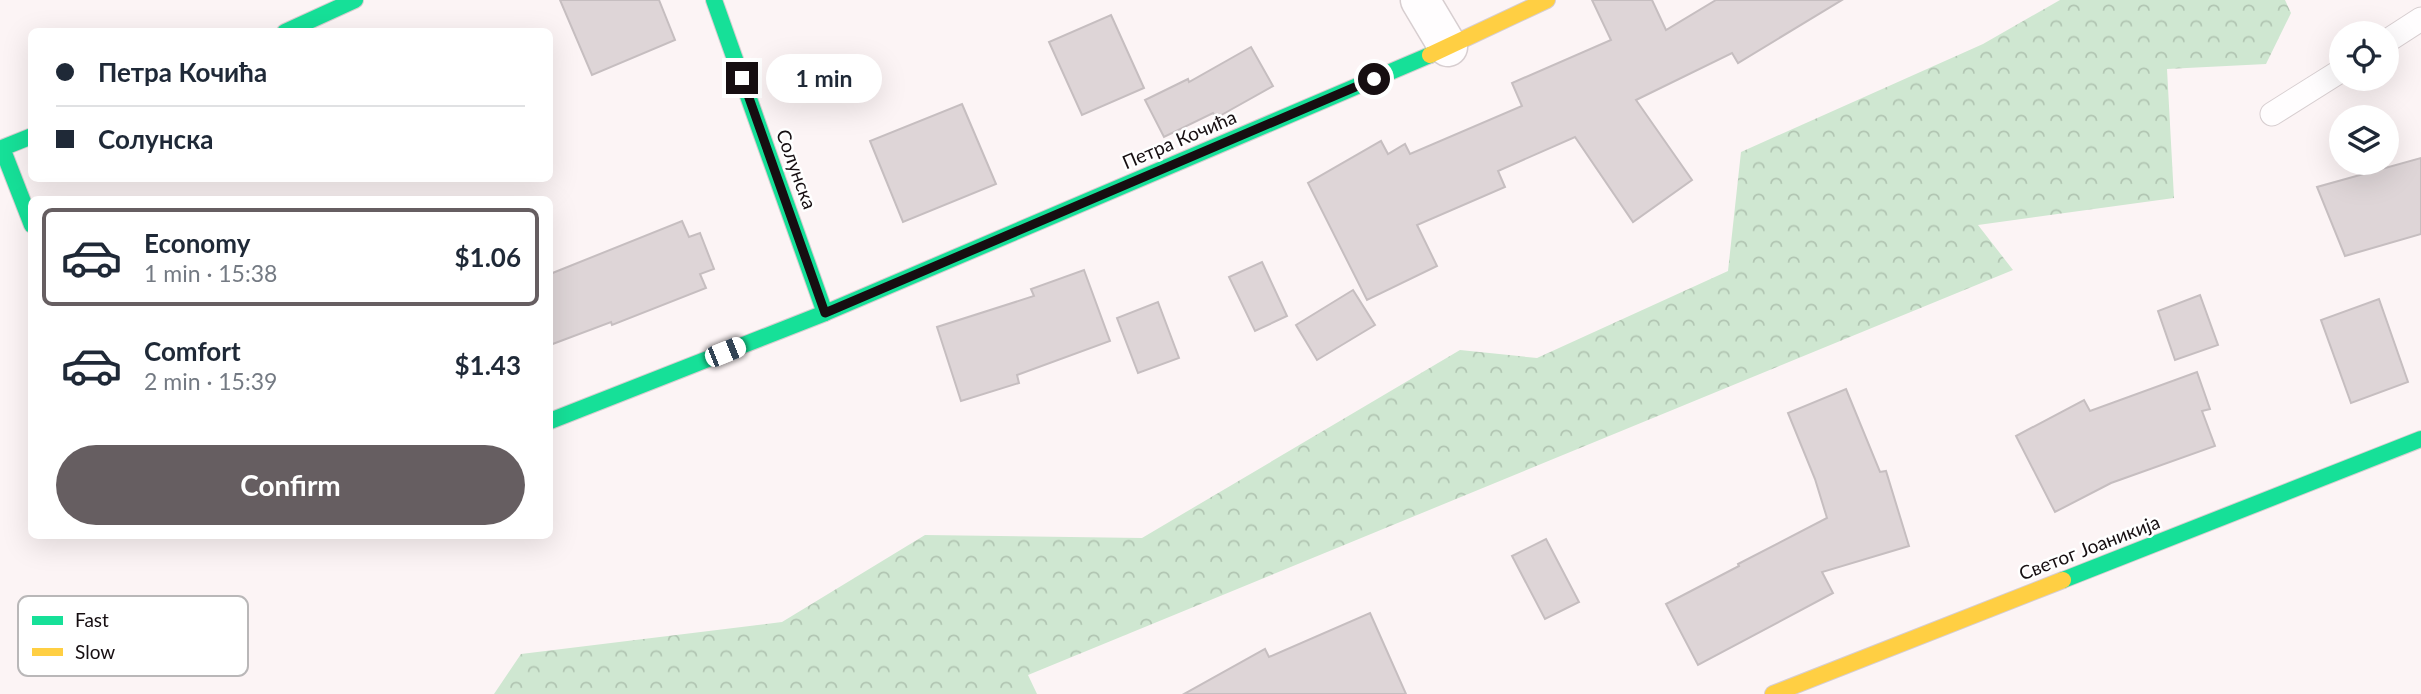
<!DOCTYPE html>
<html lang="en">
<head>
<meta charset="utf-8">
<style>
  body { margin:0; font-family:Lato,sans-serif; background:#f2f2f3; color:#1f2937; height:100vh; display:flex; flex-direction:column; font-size:26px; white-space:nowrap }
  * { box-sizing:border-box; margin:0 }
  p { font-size:23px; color:#747a83 }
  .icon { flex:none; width:38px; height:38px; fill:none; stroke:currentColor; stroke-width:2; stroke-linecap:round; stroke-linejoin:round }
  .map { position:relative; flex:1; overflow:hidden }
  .side { position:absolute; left:28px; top:196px; width:525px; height:343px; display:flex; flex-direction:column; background:#fff; border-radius:10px; box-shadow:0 7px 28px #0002 }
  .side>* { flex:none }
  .banner { position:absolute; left:28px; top:28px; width:525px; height:154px; border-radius:10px; box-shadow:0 7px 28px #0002; display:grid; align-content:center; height:154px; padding:0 28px; background:#fff }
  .tools { position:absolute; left:2329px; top:21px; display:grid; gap:14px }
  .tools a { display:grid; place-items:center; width:70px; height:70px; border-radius:50%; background:#fff; box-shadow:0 7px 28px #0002; font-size:35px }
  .end { position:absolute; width:32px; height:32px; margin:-16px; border:9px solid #160e11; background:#fff; box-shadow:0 0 0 4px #fff }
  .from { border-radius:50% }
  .bubble { position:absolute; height:49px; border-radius:24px; background:#fff; box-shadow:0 7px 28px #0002; font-size:23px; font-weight:700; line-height:49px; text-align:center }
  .car { position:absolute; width:21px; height:42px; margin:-21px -10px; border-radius:9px; box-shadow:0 0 5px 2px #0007; background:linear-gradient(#fff 24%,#345 0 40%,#fff 0 76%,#345 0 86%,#fff 0) }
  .banner b { display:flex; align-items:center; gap:24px; height:66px; font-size:26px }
  .banner b+b { border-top:2px solid #e0e1e3 }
  .banner i { width:18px; height:18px; background:#1f2937 }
  ul { padding:12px 0 0; list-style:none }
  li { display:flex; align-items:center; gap:21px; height:98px; margin:0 14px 10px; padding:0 14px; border:4px solid transparent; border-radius:10px }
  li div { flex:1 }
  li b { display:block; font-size:26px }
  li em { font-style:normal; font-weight:700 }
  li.on { border-color:#665e61 }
  li>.icon { width:63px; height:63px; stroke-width:1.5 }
  .action { display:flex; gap:14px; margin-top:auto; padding:14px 28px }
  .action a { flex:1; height:80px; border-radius:42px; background:#665e61; color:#fff; font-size:28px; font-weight:700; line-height:80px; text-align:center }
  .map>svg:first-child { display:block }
  .forest { fill:url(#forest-crowns) }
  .building { fill:#ded5d7; stroke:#c6bec0; stroke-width:2 }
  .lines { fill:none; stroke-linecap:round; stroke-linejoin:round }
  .lane-casing { stroke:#d7ced0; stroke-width:25 }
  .street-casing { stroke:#d7ced0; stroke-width:41 }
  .fast-casing { stroke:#d7ced0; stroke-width:18 }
  .slow-casing { stroke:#d7ced0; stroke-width:18 }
  .lane { stroke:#fffdfe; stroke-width:23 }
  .street { stroke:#fffdfe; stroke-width:38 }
  .fast { stroke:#16e098; stroke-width:16 }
  .slow { stroke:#ffcf43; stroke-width:16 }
  .route { stroke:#160e11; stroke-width:9 }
  .labels { text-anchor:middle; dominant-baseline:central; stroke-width:5; stroke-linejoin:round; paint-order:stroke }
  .street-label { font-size:19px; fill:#160e11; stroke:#fff }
  .key { fill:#fff; stroke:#b9b7b8; stroke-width:2 }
  .key-label { font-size:19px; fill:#160e11 }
</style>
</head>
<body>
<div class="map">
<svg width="2421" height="694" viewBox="0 0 2421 694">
  <defs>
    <pattern id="forest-crowns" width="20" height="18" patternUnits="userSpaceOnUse" patternTransform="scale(1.75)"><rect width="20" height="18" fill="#cfe7d1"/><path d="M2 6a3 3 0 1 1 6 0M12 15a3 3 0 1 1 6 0" fill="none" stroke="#b1c5b2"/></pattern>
  </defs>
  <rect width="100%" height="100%" fill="#fcf4f5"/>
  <path class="forest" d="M2060,0H2285L2291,13L2266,64L2167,69L2174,198L1978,225L2013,270L1028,675L1037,694H494L521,654L782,622L925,535L1142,538L1460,350L1537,358L1728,271L1741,152L1983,44Z"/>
  <g class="building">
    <path d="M560,0H659L675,40L592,75Z"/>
    <path d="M1592,0H1652L1666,30L1716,0H1842L1738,63L1732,53L1636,100L1692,180L1633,222L1575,137L1498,171L1505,187L1417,225L1437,266L1367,300L1308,183L1381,141L1388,154L1405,144L1410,154L1522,106L1512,83L1611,40Z"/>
    <path d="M1111,15L1144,88L1082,115L1049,42Z"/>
    <path d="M1251,47L1273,86L1216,118L1213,113L1164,137L1145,100L1188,79L1189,82Z"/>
    <path d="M962,104L996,184L903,222L870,141Z"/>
    <path d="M2421,158V234L2345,256L2317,187Z"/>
    <path d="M682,221L689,237L700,233L714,269L700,274L706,288L612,325L611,322L550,345V274Z"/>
    <path d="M1262,262L1287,316L1255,331L1229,277Z"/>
    <path d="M1084,270L1110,341L1017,375L1019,383L961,401L937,327L1034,296L1031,289Z"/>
    <path d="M1353,290L1375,325L1317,360L1296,325Z"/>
    <path d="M2200,295L2218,345L2175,360L2158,311Z"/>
    <path d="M2379,299L2408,382L2351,403L2321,320Z"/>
    <path d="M1158,302L1179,358L1138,373L1117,318Z"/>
    <path d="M2197,372L2210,409L2202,411L2215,446L2111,483L2055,512L2016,436L2084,400L2090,411Z"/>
    <path d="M1846,389L1880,472L1886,471L1909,546L1822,572L1833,593L1698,665L1666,604L1739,566L1738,564L1827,518L1815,479L1788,413Z"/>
    <path d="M1546,539L1579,602L1545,619L1512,556Z"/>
    <path d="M1370,613L1406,694H1184L1265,649L1269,657Z"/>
  </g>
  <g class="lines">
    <defs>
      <g id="lane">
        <path d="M2387,41L2421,19"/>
        <path d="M2272,114L2342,70"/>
      </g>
      <path id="street" d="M1420,0L1448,47"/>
      <g id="fast">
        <path d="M714,0L825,313"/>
        <path d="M285,32L355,0"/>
        <path d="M32,136L2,148L32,225"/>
        <path d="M550,421L825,313L1430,55"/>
        <path d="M2063,580L2421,439"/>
      </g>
      <g id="slow">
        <path d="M1430,55L1547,0"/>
        <path d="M1773,694L2063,580"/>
      </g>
    </defs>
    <use href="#lane" class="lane-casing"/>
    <use href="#street" class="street-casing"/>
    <use href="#fast" class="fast-casing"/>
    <use href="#slow" class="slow-casing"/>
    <use href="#lane" class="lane"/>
    <use href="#street" class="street"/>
    <use href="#fast" class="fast"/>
    <use href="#slow" class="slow"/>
  </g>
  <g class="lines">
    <path class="route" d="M742,78L825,313L1374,79"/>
  </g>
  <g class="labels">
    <g class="street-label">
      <text transform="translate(1179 139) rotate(-23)">Петра Кочића</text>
      <text transform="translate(797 169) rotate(70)">Солунска</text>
      <text transform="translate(2089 547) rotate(-21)">Светог Јоаникија</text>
    </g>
  </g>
  <rect x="18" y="596" width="230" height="80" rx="10" class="key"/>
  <rect x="32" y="616" width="31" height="9" fill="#16e098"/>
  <rect x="32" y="648" width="31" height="8" fill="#ffcf43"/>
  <g class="key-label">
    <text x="75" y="627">Fast</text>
    <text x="75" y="659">Slow</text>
  </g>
</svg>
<div class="tools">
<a><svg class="icon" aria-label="locate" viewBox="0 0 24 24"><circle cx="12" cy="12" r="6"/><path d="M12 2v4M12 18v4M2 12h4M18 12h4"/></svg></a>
<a><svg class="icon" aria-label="layers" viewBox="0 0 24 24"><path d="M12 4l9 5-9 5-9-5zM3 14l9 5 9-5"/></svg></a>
</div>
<i class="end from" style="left:1374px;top:79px"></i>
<i class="end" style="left:742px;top:78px"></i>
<div class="bubble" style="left:766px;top:54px;width:116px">1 min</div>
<i class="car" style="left:725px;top:352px;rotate:68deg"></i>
<div class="banner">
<b><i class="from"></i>Петра Кочића</b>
<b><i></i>Солунска</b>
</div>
<section class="side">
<ul>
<li class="on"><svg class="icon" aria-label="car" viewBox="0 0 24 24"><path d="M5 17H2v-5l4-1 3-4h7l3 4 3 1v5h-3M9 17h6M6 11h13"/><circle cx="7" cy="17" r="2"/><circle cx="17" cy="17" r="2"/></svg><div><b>Economy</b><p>1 min · 15:38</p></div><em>$1.06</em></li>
<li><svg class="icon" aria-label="car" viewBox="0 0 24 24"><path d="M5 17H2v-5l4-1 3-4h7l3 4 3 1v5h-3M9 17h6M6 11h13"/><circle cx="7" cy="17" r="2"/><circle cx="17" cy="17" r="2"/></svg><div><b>Comfort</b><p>2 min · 15:39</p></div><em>$1.43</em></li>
</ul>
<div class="action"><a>Confirm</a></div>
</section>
</div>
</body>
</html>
